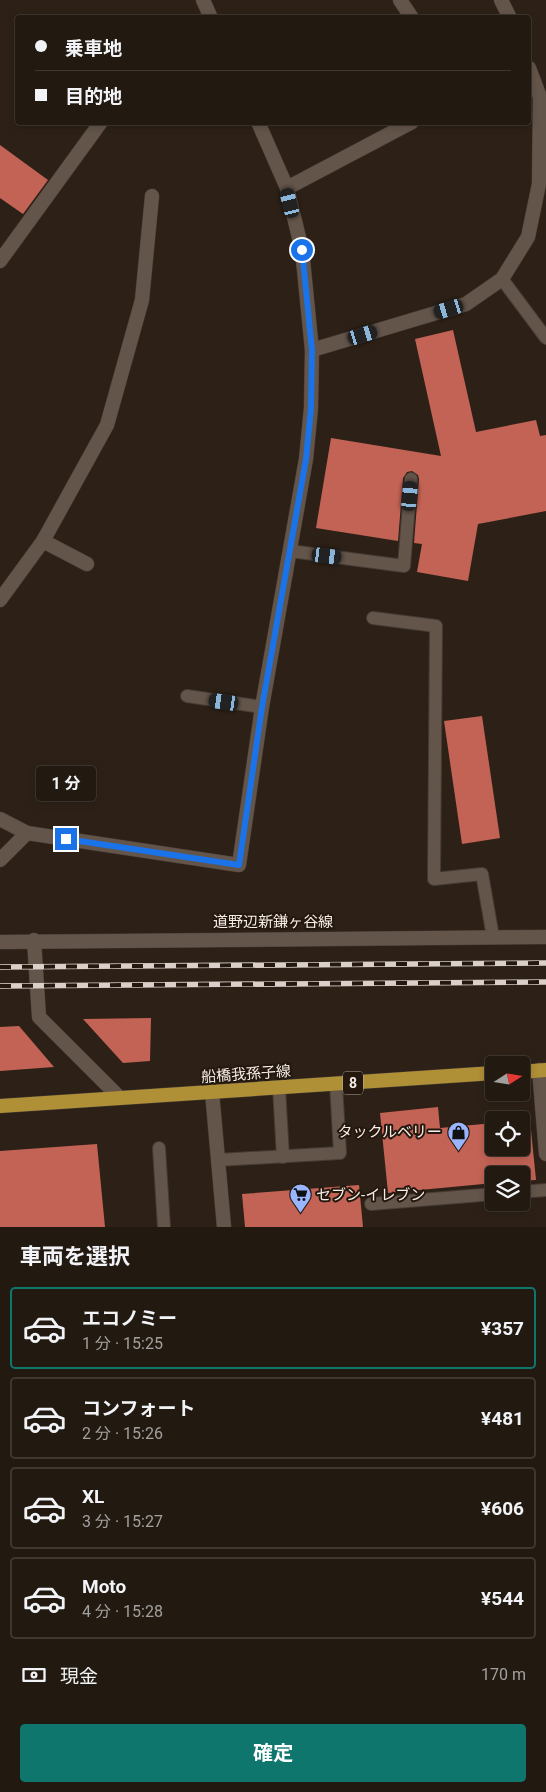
<!DOCTYPE html>
<html lang="ja">
<head>
<meta charset="utf-8">
<style>
  body { margin:0; font-family:Roboto,"Noto Sans JP",sans-serif; background:#2a221a; color:#f1f3f6; height:100vh; display:flex; flex-direction:column; font-size:19px; white-space:nowrap }
  * { box-sizing:border-box; margin:0 }
  p { font-size:16px; color:#a2a09f }
  .icon { flex:none; width:28px; height:28px; fill:none; stroke:currentColor; stroke-width:2; stroke-linecap:round; stroke-linejoin:round }
  .map { position:relative; height:1227px; overflow:hidden }
  .sheet { display:flex; flex-direction:column; background:#221911; flex:1 }
  .sheet>* { flex:none }
  .guide { position:absolute; left:15px; top:15px; width:516px; height:110px; border-radius:5px; box-shadow:0 2px 8px #0003,0 0 0 1px #3f3831; display:grid; align-content:center; height:110px; padding:0 20px; background:#221911 }
  .needle { width:32px; rotate:78deg }
  .fabs { position:absolute; left:485px; top:1056px; display:grid; gap:10px }
  .fabs a { display:grid; place-items:center; width:45px; height:45px; border-radius:5px; background:#221911; box-shadow:0 2px 8px #0003,0 0 0 1px #3f3831; font-size:25px }
  .end { position:absolute; width:22px; height:22px; margin:-11px; border:6px solid #1a73e8; background:#fff; box-shadow:0 0 0 2px #fff }
  .from { border-radius:50% }
  .bubble { position:absolute; height:35px; border-radius:5px; background:#221911; box-shadow:0 2px 8px #0003,0 0 0 1px #3f3831; font-size:16px; font-weight:700; line-height:35px; text-align:center }
  .car { position:absolute; width:15px; height:30px; margin:-15px -8px; border-radius:6px; box-shadow:0 0 4px 1px #0007; background:linear-gradient(#222 24%,#8ab4d8 0 40%,#222 0 76%,#8ab4d8 0 86%,#222 0) }
  .guide b { display:flex; align-items:center; gap:18px; height:48px; font-size:19px }
  .guide b+b { border-top:1px solid #3f3831 }
  .guide i { width:12px; height:12px; background:#f1f3f6 }
  ul { padding:0; list-style:none }
  li { display:flex; align-items:center; gap:15px; height:82px; margin:0 10px 8px; padding:0 10px; border:2px solid #3f3831; border-radius:5px }
  li div { flex:1 }
  li b { display:block; font-size:19px }
  li em { font-style:normal; font-weight:700 }
  li.active { border-color:#0f766e }
  li>.icon { width:45px; height:45px; stroke-width:1.5 }
  h2 { padding:0 20px; font-size:22px; line-height:60px }
  .pay { display:flex; align-items:center; gap:12px; height:55px; padding:0 20px; font-size:19px }
  .pay p { margin-inline-start:auto }
  .action { display:flex; gap:10px; margin-top:auto; padding:10px 20px }
  .action a { flex:1; height:58px; border-radius:5px; background:#0f766e; color:#fff; font-size:20px; font-weight:700; line-height:58px; text-align:center }
  .map>svg:first-child { display:block }
  .building { fill:#c36356 }
  .lines { fill:none; stroke-linecap:round; stroke-linejoin:round }
  .service-casing { stroke:#463c35; stroke-width:14 }
  .minor-casing { stroke:#463c35; stroke-width:15 }
  .tertiary-casing { stroke:#463c35; stroke-width:15 }
  .primary-casing { stroke:#463c35; stroke-width:15 }
  .service { stroke:#64554a; stroke-width:12 }
  .minor { stroke:#64554a; stroke-width:14 }
  .tertiary { stroke:#64554a; stroke-width:14 }
  .primary { stroke:#b09036; stroke-width:14 }
  .rail-casing { stroke:#dad0c9; stroke-width:5.5 }
  .rail { stroke:#23170e; stroke-width:4; stroke-dasharray:11; stroke-linecap:butt }
  .route { stroke:#1a73e8; stroke-width:6 }
  .labels { text-anchor:middle; dominant-baseline:central; stroke-width:4; stroke-linejoin:round; paint-order:stroke }
  .shield { fill:#23170e; stroke:#b7ada5; stroke-width:1 }
  .shield-label { font-size:14px; font-weight:bold; fill:#f6ede6 }
  .street-label { font-size:15px; fill:#f6ede6; stroke:#23170e }
  .poi-label { font-size:15px; fill:#f6ede6; stroke:#23170e; text-anchor:end }
</style>
</head>
<body>
<div class="map">
<svg width="546" height="1227" viewBox="0 0 546 1227">
  <rect width="100%" height="100%" fill="#2d2117"/>
  <g class="building">
    <path d="M0,145L48,180L23,214L0,198Z"/>
    <path d="M453,330L476,432L536,420L540,436L546,435V511L478,524L468,581L417,572L422,544L414,543L419,479L418,475L412,471L407,472L403,478L398,541L316,528L331,438L441,456L415,339Z"/>
    <path d="M482,716L500,838L462,844L444,721Z"/>
    <path d="M151,1018L150,1061L123,1063L83,1019Z"/>
    <path d="M19,1026L54,1067L0,1071V1027Z"/>
    <path d="M438,1107L440,1128L494,1123V1148H521V1121L530,1120L536,1180L521,1181V1175H494V1183L388,1193L380,1113Z"/>
    <path d="M97,1144L105,1227H0V1151Z"/>
    <path d="M359,1185L363,1227H245L242,1194Z"/>
  </g>
  <g class="lines">
    <defs>
      <g id="service">
        <path d="M502,279L546,338"/>
        <path d="M290,551L404,566L411,479"/>
        <path d="M373,618L436,626L434,879L482,874L493,937"/>
        <path d="M187,696L262,707"/>
        <path d="M279,1088L283,1157"/>
        <path d="M159,1148L164,1227"/>
        <path d="M218,1160L340,1153L336,1084"/>
        <path d="M521,1192L546,1190"/>
        <path d="M371,1204L494,1194"/>
      </g>
      <g id="minor">
        <path d="M203,0L211,18"/>
        <path d="M400,0L412,18"/>
        <path d="M501,0L510,18"/>
        <path d="M287,188L412,122"/>
        <path d="M0,261L101,122"/>
        <path d="M312,350L466,304L502,279L528,237L539,184L540,97L529,68"/>
        <path d="M43,541L87,564"/>
        <path d="M0,600L43,541L107,425L142,300L152,196"/>
        <path d="M0,819L27,833"/>
        <path d="M0,860L27,833L239,865L262,707L306,459L311,408L312,350L302,250L287,188L258,122"/>
        <path d="M34,940L39,1017L119,1097"/>
        <path d="M539,1070L546,1154"/>
        <path d="M212,1092L224,1227"/>
      </g>
      <path id="tertiary" d="M0,942L546,937"/>
      <g id="primary">
        <path d="M521,1072L546,1070"/>
        <path d="M0,1106L494,1073"/>
      </g>
    </defs>
    <use href="#service" class="service-casing"/>
    <use href="#minor" class="minor-casing"/>
    <use href="#tertiary" class="tertiary-casing"/>
    <use href="#primary" class="primary-casing"/>
    <use href="#service" class="service"/>
    <use href="#minor" class="minor"/>
    <use href="#tertiary" class="tertiary"/>
    <use href="#primary" class="primary"/>
    <defs>
      <g id="rail">
        <path d="M0,967L546,963"/>
        <path d="M0,986L546,982"/>
      </g>
    </defs>
    <use href="#rail" class="rail-casing"/>
    <use href="#rail" class="rail"/>
  </g>
  <g class="lines">
    <path class="route" d="M66,839L239,865L262,707L306,459L311,408L312,350L302,250"/>
  </g>
  <defs>
    <symbol id="shop-pin" viewBox="-11 -11 22 30"><path d="M0 17L-7.5 6A9.5 9.5 0 1 1 7.5 6Z" fill="#99b5fd" stroke="#23170e"/><path d="M-5-2.5h2.3a2.7 3.5 0 0 1 5.4 0H5L5.5 6h-11ZM-1.5-2.5h3a1.5 2.3 0 0 0-3 0Z" fill="#111"/></symbol>
    <symbol id="supermarket-pin" viewBox="-11 -11 22 30"><path d="M0 17L-7.5 6A9.5 9.5 0 1 1 7.5 6Z" fill="#99b5fd" stroke="#23170e"/><path d="M-6-5.5h2.5l.6 2H6L4.5 2H-2.5L-4.4-4H-6ZM-1.5 3.2a1.3 1.3 0 1 0 .1 0ZM3 3.2a1.3 1.3 0 1 0 .1 0Z" fill="#111"/></symbol>
  </defs>
  <g fill-rule="evenodd">
    <use href="#shop-pin" x="446" y="1120" width="25" height="34"/>
    <use href="#supermarket-pin" x="288" y="1182" width="25" height="34"/>
  </g>
  <g class="labels">
    <rect class="shield" x="343" y="1071.5" width="20" height="23" rx="4"/>
    <g class="shield-label">
      <text x="353" y="1083">8</text>
    </g>
    <g class="street-label">
      <text x="273" y="922">道野辺新鎌ヶ谷線</text>
      <text transform="translate(246 1074) rotate(-4)">船橋我孫子線</text>
    </g>
    <g class="poi-label">
      <text x="442" y="1132">タックルベリー</text>
      <text x="316" y="1195" text-anchor="start">セブン-イレブン</text>
    </g>
  </g>
</svg>
<div class="fabs">
<a><svg class="needle" viewBox="-14 -14 28 28"><path d="M0-13l5 13h-10z" fill="#e53935"/><path d="M0 13l5-13h-10z" fill="#a2a09f"/></svg></a>
<a><svg class="icon" aria-label="locate" viewBox="0 0 24 24"><circle cx="12" cy="12" r="6"/><path d="M12 2v4M12 18v4M2 12h4M18 12h4"/></svg></a>
<a><svg class="icon" aria-label="layers" viewBox="0 0 24 24"><path d="M12 4l9 5-9 5-9-5zM3 14l9 5 9-5"/></svg></a>
</div>
<i class="end from" style="left:302px;top:250px"></i>
<i class="end" style="left:66px;top:839px"></i>
<div class="bubble" style="left:36px;top:766px;width:60px">1 分</div>
<i class="car" style="left:290px;top:203px;rotate:346deg"></i>
<i class="car" style="left:449px;top:309px;rotate:253deg"></i>
<i class="car" style="left:363px;top:335px;rotate:73deg"></i>
<i class="car" style="left:410px;top:496px;rotate:5deg"></i>
<i class="car" style="left:327px;top:556px;rotate:97deg"></i>
<i class="car" style="left:224px;top:702px;rotate:278deg"></i>
<div class="guide">
<b><i class="from"></i>乗車地</b>
<b><i></i>目的地</b>
</div>
</div>
<section class="sheet">
<h2>車両を選択</h2>
<ul>
<li class="active"><svg class="icon" aria-label="car" viewBox="0 0 24 24"><path d="M5 17H2v-5l4-1 3-4h7l3 4 3 1v5h-3M9 17h6M6 11h13"/><circle cx="7" cy="17" r="2"/><circle cx="17" cy="17" r="2"/></svg><div><b>エコノミー</b><p>1 分 · 15:25</p></div><em>¥357</em></li>
<li><svg class="icon" aria-label="car" viewBox="0 0 24 24"><path d="M5 17H2v-5l4-1 3-4h7l3 4 3 1v5h-3M9 17h6M6 11h13"/><circle cx="7" cy="17" r="2"/><circle cx="17" cy="17" r="2"/></svg><div><b>コンフォート</b><p>2 分 · 15:26</p></div><em>¥481</em></li>
<li><svg class="icon" aria-label="car" viewBox="0 0 24 24"><path d="M5 17H2v-5l4-1 3-4h7l3 4 3 1v5h-3M9 17h6M6 11h13"/><circle cx="7" cy="17" r="2"/><circle cx="17" cy="17" r="2"/></svg><div><b>XL</b><p>3 分 · 15:27</p></div><em>¥606</em></li>
<li><svg class="icon" aria-label="car" viewBox="0 0 24 24"><path d="M5 17H2v-5l4-1 3-4h7l3 4 3 1v5h-3M9 17h6M6 11h13"/><circle cx="7" cy="17" r="2"/><circle cx="17" cy="17" r="2"/></svg><div><b>Moto</b><p>4 分 · 15:28</p></div><em>¥544</em></li>
</ul>
<div class="pay"><svg class="icon" aria-label="cash" viewBox="0 0 24 24"><path d="M3 7h18v10H3z"/><circle cx="12" cy="12" r="2"/></svg>現金<p>170 m</p></div>
<div class="action"><a>確定</a></div>
</section>
</body>
</html>
